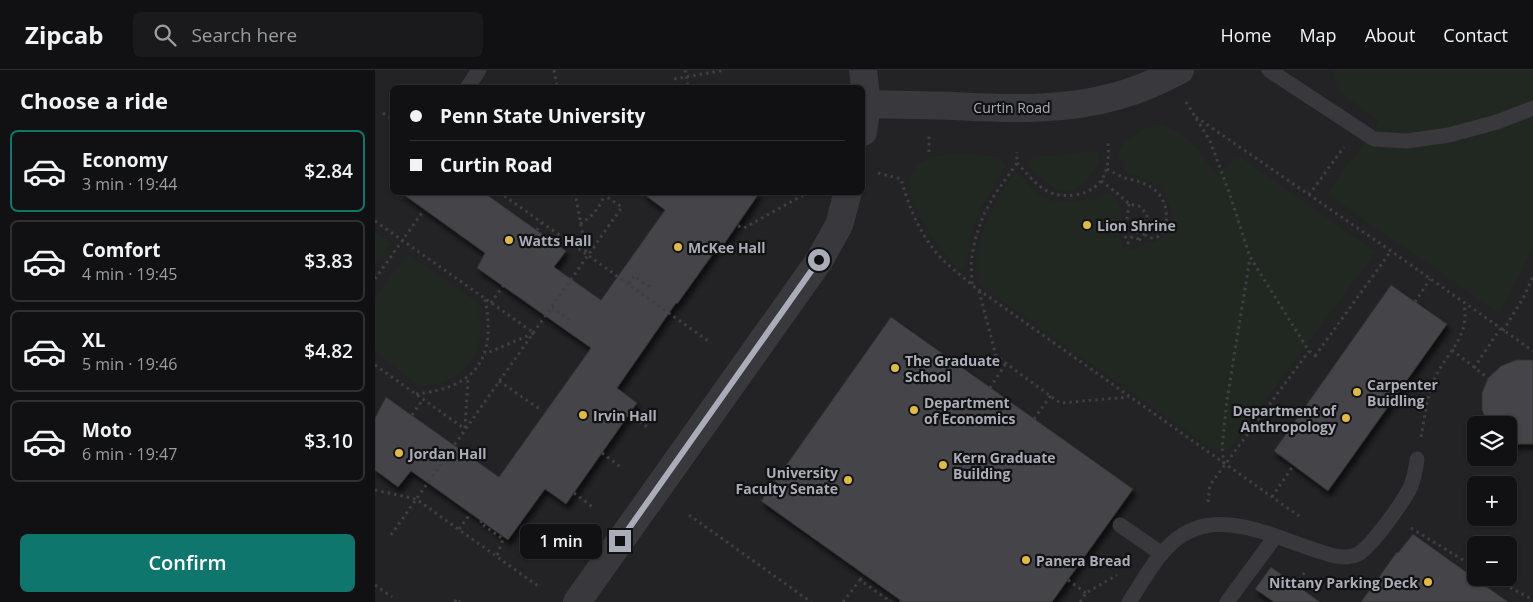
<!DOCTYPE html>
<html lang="en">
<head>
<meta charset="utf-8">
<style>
  body { margin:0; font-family:"Open Sans",sans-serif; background:#1a191b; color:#f1f3f6; height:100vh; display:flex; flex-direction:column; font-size:19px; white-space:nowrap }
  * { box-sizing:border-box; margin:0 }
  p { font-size:16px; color:#9c9d9f }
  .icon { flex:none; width:28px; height:28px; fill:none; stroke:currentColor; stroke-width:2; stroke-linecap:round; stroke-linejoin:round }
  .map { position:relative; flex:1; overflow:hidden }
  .drawer { display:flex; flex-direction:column; background:#111012; width:375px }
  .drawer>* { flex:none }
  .hud { position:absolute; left:15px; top:15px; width:475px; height:110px; border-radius:8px; box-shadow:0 1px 4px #0004,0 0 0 1px #303032; display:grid; align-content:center; height:110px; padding:0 20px; background:#111012 }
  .controls { position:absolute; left:1092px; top:346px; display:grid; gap:10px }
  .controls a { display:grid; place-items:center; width:50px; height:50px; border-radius:8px; background:#111012; box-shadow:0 1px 4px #0004,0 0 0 1px #303032; font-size:25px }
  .end { position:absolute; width:22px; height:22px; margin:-11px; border:6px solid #aaadb7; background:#111; box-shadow:0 0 0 2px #111 }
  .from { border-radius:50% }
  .bubble { position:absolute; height:35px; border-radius:8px; background:#111012; box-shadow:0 1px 4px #0004,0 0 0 1px #303032; font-size:16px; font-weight:600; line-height:35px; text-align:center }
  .hud b { display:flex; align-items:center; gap:18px; height:48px; font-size:19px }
  .hud b+b { border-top:1px solid #303032 }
  .hud i { width:12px; height:12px; background:#f1f3f6 }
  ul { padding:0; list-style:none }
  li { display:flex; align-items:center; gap:15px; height:82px; margin:0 10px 8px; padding:0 10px; border:2px solid #303032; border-radius:8px }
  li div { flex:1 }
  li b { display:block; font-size:19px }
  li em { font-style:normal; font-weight:600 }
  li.active { border-color:#0f766e }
  li>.icon { width:45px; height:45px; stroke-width:1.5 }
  h2 { padding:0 20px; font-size:22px; line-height:60px }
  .primary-button { display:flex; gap:10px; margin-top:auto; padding:10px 20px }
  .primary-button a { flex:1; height:58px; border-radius:8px; background:#0f766e; color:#fff; font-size:20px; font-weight:600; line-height:58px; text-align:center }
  header { display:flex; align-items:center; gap:30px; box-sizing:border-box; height:70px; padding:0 25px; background:#111012; border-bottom:1px solid #303032 }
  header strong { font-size:24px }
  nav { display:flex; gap:28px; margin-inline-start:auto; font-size:18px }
  .search { width:350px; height:45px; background:#1a191b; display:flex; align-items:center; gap:12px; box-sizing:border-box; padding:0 18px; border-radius:8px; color:#9c9d9f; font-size:19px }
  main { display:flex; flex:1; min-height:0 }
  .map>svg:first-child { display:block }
  .built { fill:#232325; fill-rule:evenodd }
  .green { fill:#212822 }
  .building { fill:#444448; stroke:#313134; filter:url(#shadow) }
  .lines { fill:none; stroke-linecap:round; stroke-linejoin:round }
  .path { stroke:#3e3f44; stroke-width:3; stroke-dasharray:2.5 4; stroke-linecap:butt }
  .lane { stroke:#38383d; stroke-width:15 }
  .street { stroke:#38383d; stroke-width:28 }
  .route { stroke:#aaadb7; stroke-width:6 }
  .poi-dot { fill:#e0ba47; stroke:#121113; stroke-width:2 }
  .labels { text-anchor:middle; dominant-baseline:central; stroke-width:4.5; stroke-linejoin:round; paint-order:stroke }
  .street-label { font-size:14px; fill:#aaadb7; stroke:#121113 }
  .poi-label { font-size:14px; font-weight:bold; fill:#aaadb7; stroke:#121113; text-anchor:start }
</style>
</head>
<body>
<header>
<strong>Zipcab</strong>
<div class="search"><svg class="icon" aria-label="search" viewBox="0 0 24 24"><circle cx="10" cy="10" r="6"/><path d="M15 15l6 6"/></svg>Search here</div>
<nav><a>Home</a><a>Map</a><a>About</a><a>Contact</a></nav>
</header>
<main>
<section class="drawer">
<h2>Choose a ride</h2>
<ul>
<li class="active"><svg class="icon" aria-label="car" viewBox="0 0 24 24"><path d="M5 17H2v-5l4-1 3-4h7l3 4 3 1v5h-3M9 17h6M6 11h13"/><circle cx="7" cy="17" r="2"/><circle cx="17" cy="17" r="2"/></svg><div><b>Economy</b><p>3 min · 19:44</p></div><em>$2.84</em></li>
<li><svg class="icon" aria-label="car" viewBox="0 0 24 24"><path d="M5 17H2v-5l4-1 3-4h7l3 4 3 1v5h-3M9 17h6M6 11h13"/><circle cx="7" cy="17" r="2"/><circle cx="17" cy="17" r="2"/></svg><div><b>Comfort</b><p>4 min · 19:45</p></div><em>$3.83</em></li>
<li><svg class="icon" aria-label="car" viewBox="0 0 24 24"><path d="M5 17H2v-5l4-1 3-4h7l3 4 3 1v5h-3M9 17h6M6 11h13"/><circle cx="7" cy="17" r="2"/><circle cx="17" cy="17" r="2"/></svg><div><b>XL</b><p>5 min · 19:46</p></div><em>$4.82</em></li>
<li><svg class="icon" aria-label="car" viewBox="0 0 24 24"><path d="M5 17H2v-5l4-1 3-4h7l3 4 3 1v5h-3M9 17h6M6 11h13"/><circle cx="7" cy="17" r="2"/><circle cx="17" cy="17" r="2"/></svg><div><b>Moto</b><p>6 min · 19:47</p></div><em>$3.10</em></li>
</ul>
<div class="primary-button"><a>Confirm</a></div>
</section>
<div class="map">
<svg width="1158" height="532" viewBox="0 0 1158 532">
  <defs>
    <filter id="shadow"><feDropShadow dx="3" dy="5.5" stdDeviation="2.5" flood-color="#0009"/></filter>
  </defs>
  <rect width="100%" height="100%" fill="#171618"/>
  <path class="built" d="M0,0H1158V532H0ZM18,18H488V122H18ZM1101,355H1134V388H1101ZM1101,415H1134V448H1101ZM1101,475H1134V508H1101Z"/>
  <g class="green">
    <path d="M956,0H1158V178L1124,243L952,124L1004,52L964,21Z"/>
    <path d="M784,54C809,61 825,80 838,101L855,96L859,88L865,87L1001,182L853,380L840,381L607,217C588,194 621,119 642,103C650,108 655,117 662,123C677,135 696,133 713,128L715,131C723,130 727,124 735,123L744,134C744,140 746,142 747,147C751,160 738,158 750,179L761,180L771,173L776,171L777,173C790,169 798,155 796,142C796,135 790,127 786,121L787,119L783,115L780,116L767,108L752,104L747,98L750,96L748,89L743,88C744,84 744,80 746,77C752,67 774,56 784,54Z"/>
    <path d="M717,81L724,83C726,91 721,98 716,105C694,135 673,116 653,97V91L660,86H679Z"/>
    <path d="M588,84C601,86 624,83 631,95L604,141L598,158L591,193L586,198C576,195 567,179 560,170C552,159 533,128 533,115C532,104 544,93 554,89C565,84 577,85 588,84Z"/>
    <path d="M0,162L16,173L0,196Z"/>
    <path d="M32,184L102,232C109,265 107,295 72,310C65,314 55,317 46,315C38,314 9,287 0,281V229Z"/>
  </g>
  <g class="building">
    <path d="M25,122H108L191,181L179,197L226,230L290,140L266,122H385L349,174L345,178L343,177L302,234L301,233L242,318L262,333L191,434L170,419L133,470L36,401L23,417L0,400V348L11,327L124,407L216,278L102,198L110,183Z"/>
    <path d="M1016,215L1072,254L953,421L899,381Z"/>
    <path d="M516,247L758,419L677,532H528L386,431Z"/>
    <path d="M1141,290H1158V374H1134V355H1113L1107,340V323L1113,308L1126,296Z"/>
    <path d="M1038,464L1077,492L1133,532H986L1022,482L1023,483Z"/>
    <path d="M896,497L945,532H899L880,519Z"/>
  </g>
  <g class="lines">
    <g class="path">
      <path d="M179,0L182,18"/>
      <path d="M310,0L313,18"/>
      <path d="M299,9L350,0"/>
      <path d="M811,32L835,71L854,122L875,187L934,281L943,288"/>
      <path d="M8,43L18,50"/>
      <path d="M821,47L1016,181L1158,281"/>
      <path d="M554,82V65"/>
      <path d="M642,93C651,102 661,116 674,122C683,126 691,126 700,125C730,120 735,98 733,72"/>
      <path d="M732,99C738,102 744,106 750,108C762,111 773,113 782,122C800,140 790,179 770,165"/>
      <path d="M503,103L526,109C534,138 546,167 567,189C576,198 587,206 597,215L927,448"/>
      <path d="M726,111L741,122L754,134L764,136L772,144V160L763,172L762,159L753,173L750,166L754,134"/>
      <path d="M124,122L336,273"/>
      <path d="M200,122L211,183"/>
      <path d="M934,125L969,77"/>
      <path d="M0,151L159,263L110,284"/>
      <path d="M205,154C218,146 226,137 230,122"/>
      <path d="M363,156L369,158L432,123"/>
      <path d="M162,160L167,153"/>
      <path d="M0,209L49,140"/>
      <path d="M254,214L259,206L276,218V215"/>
      <path d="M597,214L596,192L600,170L608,146L620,124L642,93V82"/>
      <path d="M604,221L621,286L685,333L754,327"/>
      <path d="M1040,232L1055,209"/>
      <path d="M116,233L128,216"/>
      <path d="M177,237L195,250"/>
      <path d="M1128,261L1150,225L1158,206"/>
      <path d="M1077,280L1113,308"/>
      <path d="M940,286L1016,181"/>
      <path d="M0,295L90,359"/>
      <path d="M1099,298L1125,259"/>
      <path d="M124,311L166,340"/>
      <path d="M615,318L631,293"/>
      <path d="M41,324C101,318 122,288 110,229"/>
      <path d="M254,344L275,359"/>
      <path d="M37,345L48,329"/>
      <path d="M659,349L676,325"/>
      <path d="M90,358L93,307"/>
      <path d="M1046,367C1049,351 1051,334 1056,318C1066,285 1096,271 1089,234"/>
      <path d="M227,383L247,398"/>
      <path d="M849,394L847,377L852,330L875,188"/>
      <path d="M0,420L41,429L163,516"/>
      <path d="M199,423L219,438"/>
      <path d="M897,427L918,396"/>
      <path d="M833,432L835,415L934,281"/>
      <path d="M314,445L436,532"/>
      <path d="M107,451L105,453L128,469L122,486"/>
      <path d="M1036,458L1101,498"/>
      <path d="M84,459L96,443"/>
      <path d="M16,465L247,137L229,125"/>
      <path d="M1118,508L1158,530"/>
      <path d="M485,510L489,504"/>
      <path d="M693,510L711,523"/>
      <path d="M0,515L17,527"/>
      <path d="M920,515L931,501"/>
      <path d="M80,532L81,529L85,532"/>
      <path d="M468,532L485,510L516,532"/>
      <path d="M525,532L526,531"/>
      <path d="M705,532L711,523L742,505"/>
    </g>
    <g class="lane">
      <path d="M894,0L999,69L1032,71L1074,65L1122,52L1158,38"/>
      <path d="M92,18L104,0"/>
      <path d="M745,455L787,484"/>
      <path d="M754,532C767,513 779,489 797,473C844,430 909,474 960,486C969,487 975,488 983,484C997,476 1029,431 1036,416C1039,407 1041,399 1042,389"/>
      <path d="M852,532L900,467"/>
    </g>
    <g class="street">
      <path d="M492,34C521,35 550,35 579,36C634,39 689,41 742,26C764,20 784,11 805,0"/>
      <path d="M488,62L492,34L488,0"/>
      <path d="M202,532L444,191L464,155L473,122"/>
    </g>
  </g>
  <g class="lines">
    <path class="route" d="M245,471L444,190"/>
  </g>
  <g class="poi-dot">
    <circle cx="712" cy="155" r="5"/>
    <circle cx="134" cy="170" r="5"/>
    <circle cx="303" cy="177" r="5"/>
    <circle cx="520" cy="298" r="5"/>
    <circle cx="982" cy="322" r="5"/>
    <circle cx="539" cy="340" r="5"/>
    <circle cx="208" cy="345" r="5"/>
    <circle cx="971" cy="348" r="5"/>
    <circle cx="24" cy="383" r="5"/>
    <circle cx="568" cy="395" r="5"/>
    <circle cx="473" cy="410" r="5"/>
    <circle cx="651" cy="490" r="5"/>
    <circle cx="1053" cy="512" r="5"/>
  </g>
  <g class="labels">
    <g class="street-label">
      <text x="637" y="37">Curtin Road</text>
    </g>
    <g class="poi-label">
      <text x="722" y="155">Lion Shrine</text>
      <text x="144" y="170">Watts Hall</text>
      <text x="313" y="177">McKee Hall</text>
      <text x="530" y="290">The Graduate<tspan x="530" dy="16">School</tspan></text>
      <text x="992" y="314">Carpenter<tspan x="992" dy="16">Buidling</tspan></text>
      <text x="549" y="332">Department<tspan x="549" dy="16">of Economics</tspan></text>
      <text x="961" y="340" text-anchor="end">Department of<tspan x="961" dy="16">Anthropology</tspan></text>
      <text x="218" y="345">Irvin Hall</text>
      <text x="34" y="383">Jordan Hall</text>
      <text x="578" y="387">Kern Graduate<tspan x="578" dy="16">Building</tspan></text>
      <text x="463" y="402" text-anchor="end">University<tspan x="463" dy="16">Faculty Senate</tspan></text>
      <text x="661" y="490">Panera Bread</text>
      <text x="1043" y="512" text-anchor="end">Nittany Parking Deck</text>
    </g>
  </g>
</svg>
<div class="controls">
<a><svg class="icon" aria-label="layers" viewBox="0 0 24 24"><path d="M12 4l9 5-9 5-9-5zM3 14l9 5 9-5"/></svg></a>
<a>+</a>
<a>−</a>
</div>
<i class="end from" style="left:444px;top:190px"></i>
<i class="end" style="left:245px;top:471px"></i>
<div class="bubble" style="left:145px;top:454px;width:82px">1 min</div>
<div class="hud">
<b><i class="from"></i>Penn State University</b>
<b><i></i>Curtin Road</b>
</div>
</div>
</main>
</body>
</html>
